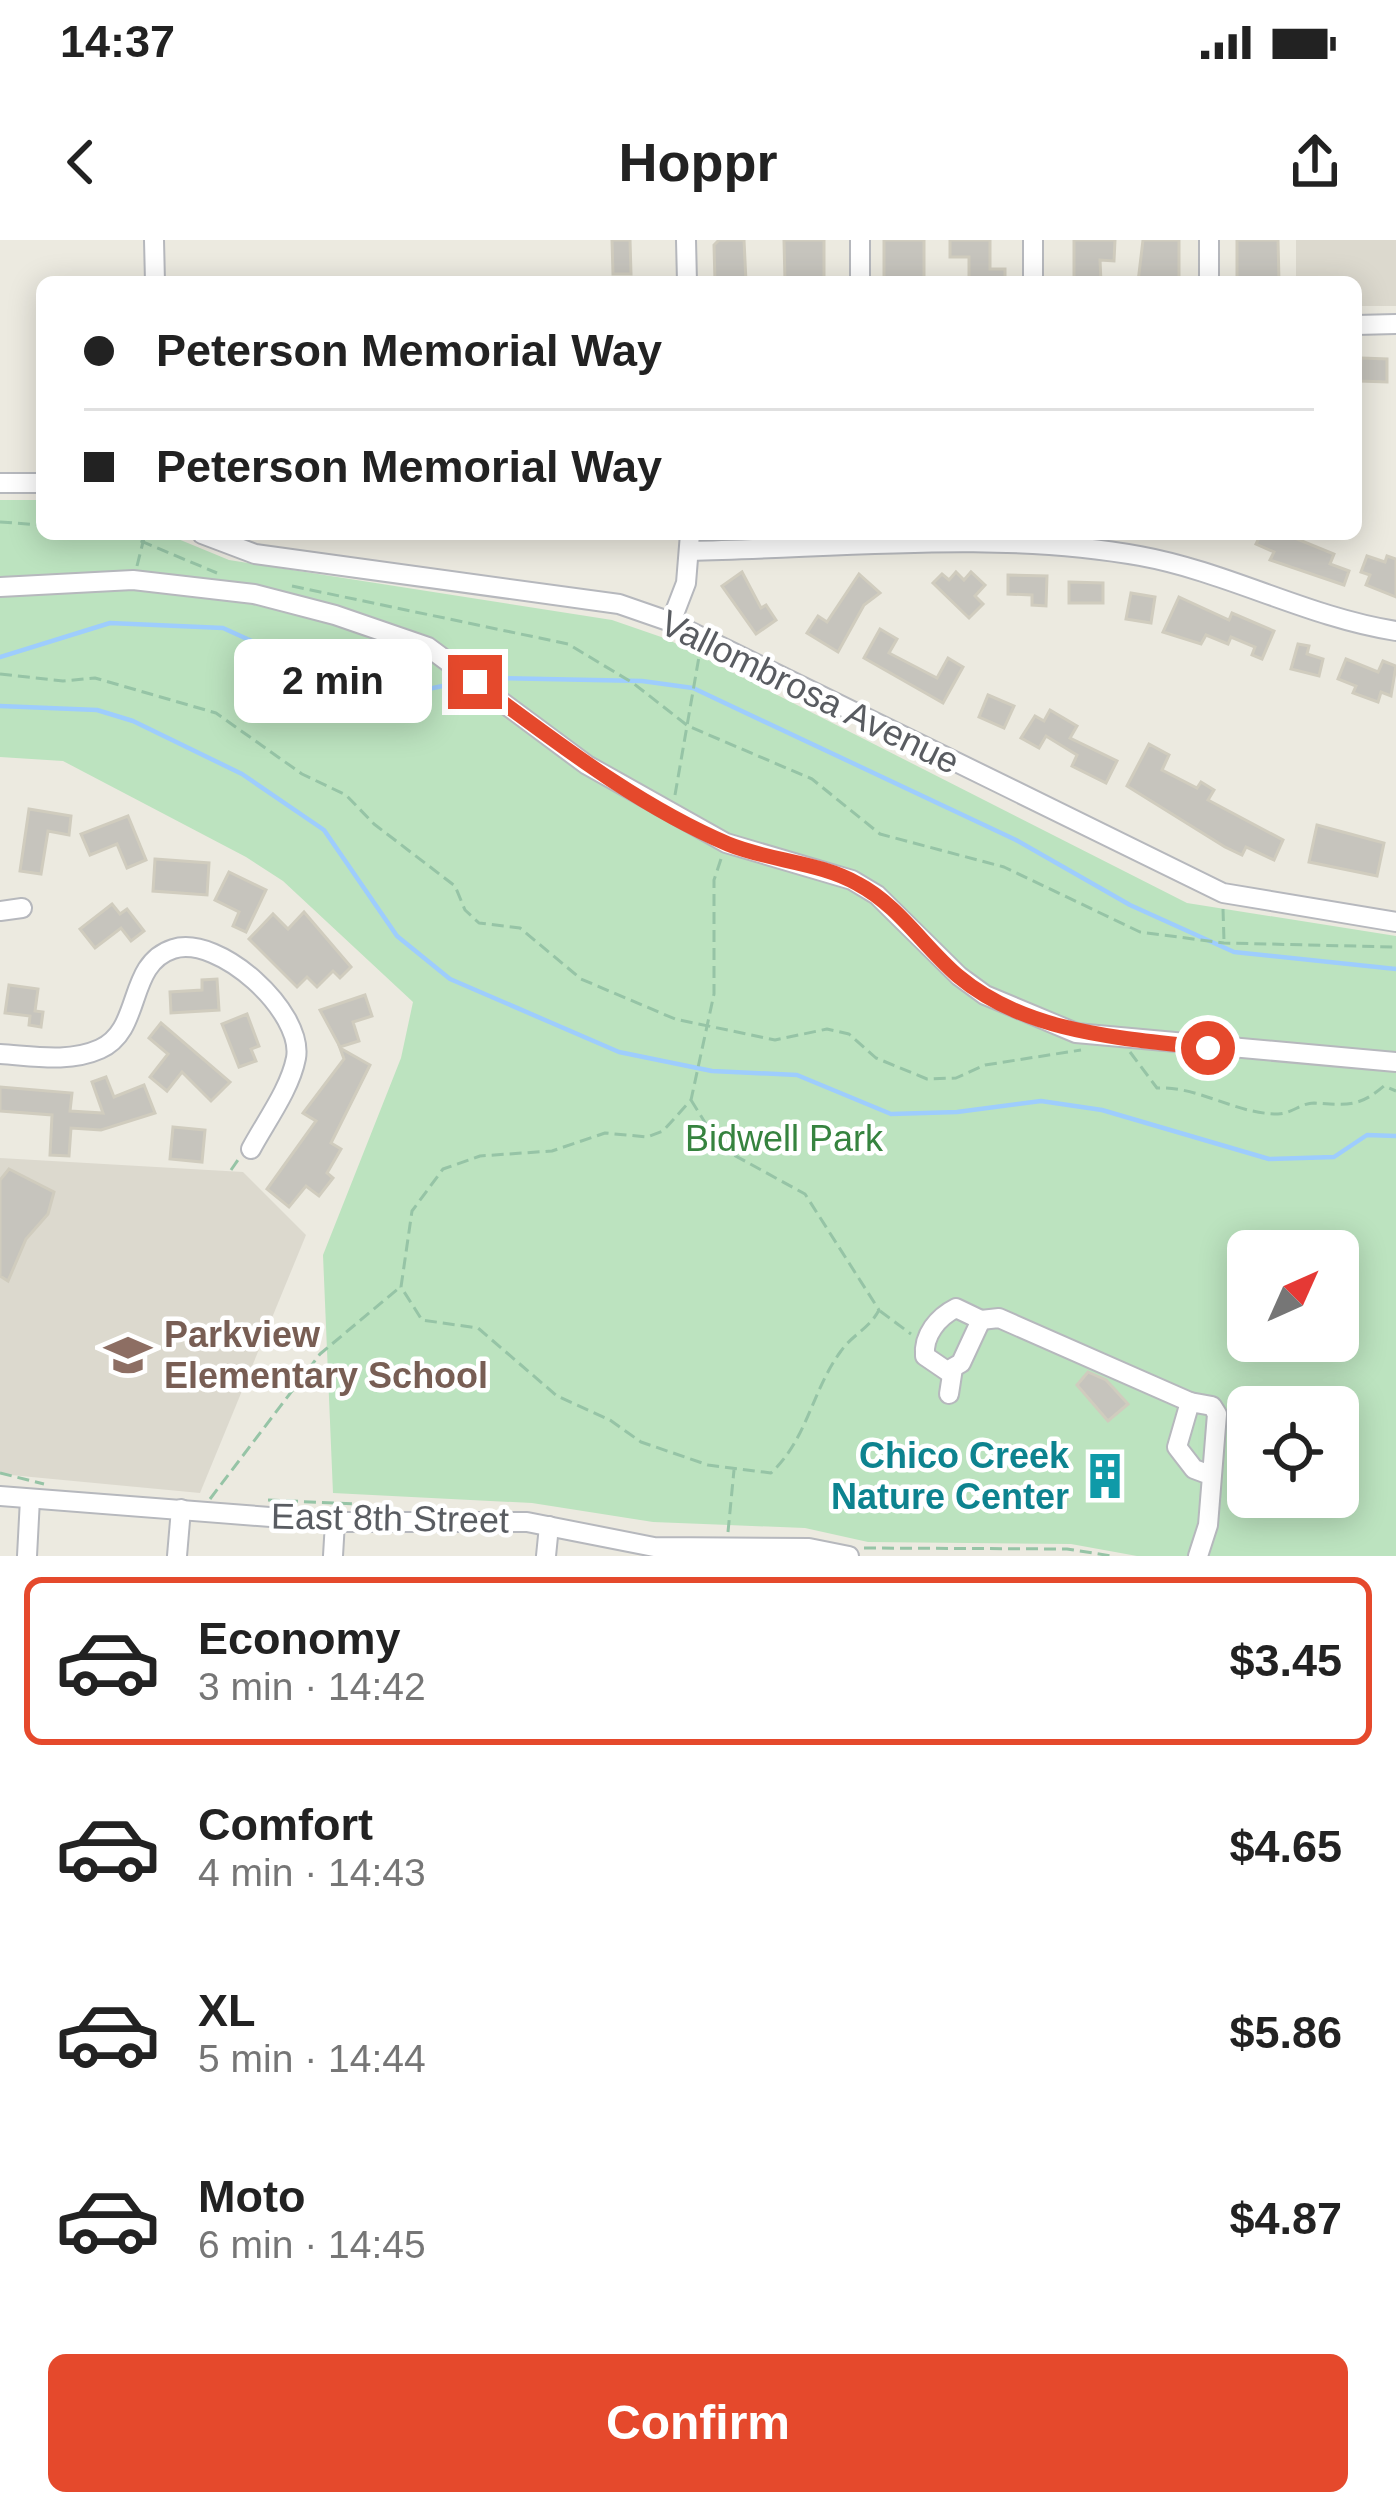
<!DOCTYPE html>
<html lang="en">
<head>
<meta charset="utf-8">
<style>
  body { margin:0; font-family:Arial,sans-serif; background:#f6f6f6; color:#222; height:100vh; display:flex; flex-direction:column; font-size:45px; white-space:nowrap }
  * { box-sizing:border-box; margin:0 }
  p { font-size:39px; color:#767676 }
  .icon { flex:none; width:66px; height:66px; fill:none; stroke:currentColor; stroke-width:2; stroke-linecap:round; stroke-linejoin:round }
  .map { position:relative; height:1316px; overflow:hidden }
  .side { display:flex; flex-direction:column; background:#fff; flex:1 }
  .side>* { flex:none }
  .guide { position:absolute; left:36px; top:36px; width:1326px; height:264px; border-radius:18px; box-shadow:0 6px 30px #0003; display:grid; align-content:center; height:264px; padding:0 48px; background:#fff }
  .needle { width:78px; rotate:45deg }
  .controls { position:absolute; left:1227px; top:990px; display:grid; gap:24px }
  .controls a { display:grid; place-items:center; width:132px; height:132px; border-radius:18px; background:#fff; box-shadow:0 6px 30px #0003; font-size:60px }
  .end { position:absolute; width:54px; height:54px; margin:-27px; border:15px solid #e5492c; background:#fff; box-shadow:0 0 0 6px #fff }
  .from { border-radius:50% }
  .bubble { position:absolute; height:84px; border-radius:18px; background:#fff; box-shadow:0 6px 30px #0003; font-size:39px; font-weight:700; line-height:84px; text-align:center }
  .guide b { display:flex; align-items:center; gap:42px; height:114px; font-size:45px }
  .guide b+b { border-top:3px solid #e0e0e0 }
  .guide i { width:30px; height:30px; background:#222 }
  ul { padding:21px 0 0; list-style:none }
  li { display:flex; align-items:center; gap:36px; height:168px; margin:0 24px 18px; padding:0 24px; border:6px solid transparent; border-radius:18px }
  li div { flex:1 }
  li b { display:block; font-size:45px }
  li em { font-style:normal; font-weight:700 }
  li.selected { border-color:#e5492c }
  li>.icon { width:108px; height:108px; stroke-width:1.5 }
  .cta { display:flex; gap:24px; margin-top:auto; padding:24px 48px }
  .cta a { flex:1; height:138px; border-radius:18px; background:#e5492c; color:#fff; font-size:48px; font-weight:700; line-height:138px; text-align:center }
  .status { display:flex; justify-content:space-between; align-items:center; height:84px; padding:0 60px; background:#fff; direction:ltr }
  .status svg { height:33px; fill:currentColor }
  header { display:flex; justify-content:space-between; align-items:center; height:156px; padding:0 48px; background:#fff; font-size:54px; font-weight:700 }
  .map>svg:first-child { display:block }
  .education { fill:#dcd9ce }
  .green { fill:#bce3bf; fill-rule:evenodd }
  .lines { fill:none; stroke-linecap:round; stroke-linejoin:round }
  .stream { stroke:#9ecdfd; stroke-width:4.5 }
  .building { fill:#c6c4bd; stroke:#d0ccbe; stroke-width:3 }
  .minor-casing { stroke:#b6b8bd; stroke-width:22 }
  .path { stroke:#96c4a6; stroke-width:3; stroke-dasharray:12 6; stroke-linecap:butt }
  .minor { stroke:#fff; stroke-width:18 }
  .route { stroke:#e5492c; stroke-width:15 }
  .labels { text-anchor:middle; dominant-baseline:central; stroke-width:9; stroke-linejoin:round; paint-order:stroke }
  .street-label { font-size:36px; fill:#595c61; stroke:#fff }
  .park-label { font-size:36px; fill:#36833f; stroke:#fff }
  .education-label { font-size:36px; font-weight:bold; fill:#785e54; stroke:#fff; text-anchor:start }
  .culture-label { font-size:36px; font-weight:bold; fill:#0d838f; stroke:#fff; text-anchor:end }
</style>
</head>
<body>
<div class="status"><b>14:37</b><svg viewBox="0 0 49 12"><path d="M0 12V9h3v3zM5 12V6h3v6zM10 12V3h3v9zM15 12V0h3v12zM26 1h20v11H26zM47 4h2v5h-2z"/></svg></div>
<header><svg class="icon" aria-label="back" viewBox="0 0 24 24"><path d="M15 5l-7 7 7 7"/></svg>Hoppr<svg class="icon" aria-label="share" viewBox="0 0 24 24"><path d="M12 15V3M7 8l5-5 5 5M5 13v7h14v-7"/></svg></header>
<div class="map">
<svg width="1396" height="1316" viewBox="0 0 1396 1316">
  <rect width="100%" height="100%" fill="#eceae0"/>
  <g class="education">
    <path d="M1296,0H1396V66H1356V42H1296Z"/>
    <path d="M0,918L243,932L306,995L200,1253L0,1234Z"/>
  </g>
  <path class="green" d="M0,260H42V294H166L229,320L612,380L667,399L1187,663L1396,696V1316H1137L1071,1304L868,1302L805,1288L653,1282L532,1263L333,1253L323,1015L401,818L413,762L283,641L246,617L63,521L0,517ZM1248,1011H1338V1101H1248ZM1248,1167H1338V1257H1248Z"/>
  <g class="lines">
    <g class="stream">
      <path d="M0,417L110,383L223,388L380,459L462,442"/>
      <path d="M485,443L495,438L642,441L693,448L1016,600L1130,665L1234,712L1396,729"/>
      <path d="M0,466L97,470L133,481L242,534L324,590L397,696L450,739L619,812L712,831L797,835L891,874L957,872L1041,861L1102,870L1269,919L1334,917L1367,895L1396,896"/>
    </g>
  </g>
  <g class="building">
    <path d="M612,0H630L631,34H613Z"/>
    <path d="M719,0H744L746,42H715L714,5Z"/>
    <path d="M784,0H824V42H785Z"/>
    <rect x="884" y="0" width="40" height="42"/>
    <path d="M950,0H990V29H1005V42H969V17H950Z"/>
    <path d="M1074,0H1115L1114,21L1100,20L1101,42H1074Z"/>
    <path d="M1143,0H1179V42H1138Z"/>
    <path d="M1237,0H1278L1279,42H1237Z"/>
    <path d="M1361,118L1387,119V142L1360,141Z"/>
    <path d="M1261,294H1285L1334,314L1330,324L1349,331L1344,345L1270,320L1274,312L1256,304Z"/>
    <path d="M1367,316L1385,322L1387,316L1396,319V357L1366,345L1370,335L1361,332Z"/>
    <path d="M742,332L761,368L766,365L776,380L756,394L722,346Z"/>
    <path d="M956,332L964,340L971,332L985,345L975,356L983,364L969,378L933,343L942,334L949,340Z"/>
    <path d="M859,334L880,353L864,365L838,412L807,393L818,376L827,382Z"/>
    <path d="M1008,335L1047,336L1046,366L1032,365V355L1008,354Z"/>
    <path d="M1069,342L1103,343V363H1069Z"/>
    <path d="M1131,353L1155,357L1151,383L1126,379Z"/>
    <path d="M1179,357L1229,380L1232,373L1274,391L1262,419L1252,415L1255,407L1231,397L1228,404L1206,395L1201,404L1163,392Z"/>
    <path d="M880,389L897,399L889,413L937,438L948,418L963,427L943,463L864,418Z"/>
    <path d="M1298,404L1309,406L1307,414L1323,419L1319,436L1291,429Z"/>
    <path d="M1346,419L1378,432L1383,421L1396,426L1391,456L1381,452L1378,462L1353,453L1356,446L1338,439Z"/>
    <path d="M988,455L1014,466L1004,488L979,477Z"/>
    <path d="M1050,470L1077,486L1070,498L1117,521L1106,543L1072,526L1077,515L1046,496L1039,508L1021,498L1035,476L1044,481Z"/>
    <path d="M1149,504L1169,515L1162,530L1197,548L1201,542L1214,550L1208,560L1283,600L1274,620L1246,607L1242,615L1225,607L1127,546Z"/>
    <path d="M29,569L71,576L69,595L48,591L41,634L20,631Z"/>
    <path d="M128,576L146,620L127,628L117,604L90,615L81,594Z"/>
    <path d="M1317,585L1384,603L1377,636L1309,622Z"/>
    <path d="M155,619L209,623L207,655L153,651Z"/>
    <path d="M229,632L266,650L246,692L233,686L239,672L215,660Z"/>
    <path d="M112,664L120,674L127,669L144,691L131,701L121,688L95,708L80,689Z"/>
    <path d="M304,672L351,727L340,738L333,731L317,747L307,737L297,747L249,699L273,674L288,689Z"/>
    <path d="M217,739L219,770L171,773L170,752L202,750V740Z"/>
    <path d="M9,745L38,749L35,771L43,772L41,787L29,785L30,776L5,773Z"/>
    <path d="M365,755L372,776L353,782L359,801L340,807L320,770Z"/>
    <path d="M247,774L259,806L251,809L256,821L239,827L222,784Z"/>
    <path d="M161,783L230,842L211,861L182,832L167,851L150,837L168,814L149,798Z"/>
    <path d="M340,808L370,825L331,903L341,909L327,933L333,938L319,956L306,946L289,967L267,949L316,881L303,873L344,819Z"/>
    <path d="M106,837L114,857L144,845L155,873L101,890L71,888L69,916L50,915L52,875L0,871V847L72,853L70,871L103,873L92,842Z"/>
    <path d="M173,887L205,890L202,922L170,919Z"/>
    <path d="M9,929L54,952L48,974L26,999L8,1041L0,1036V940Z"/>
    <path d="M1088,1132L1106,1140L1128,1164L1108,1181L1077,1145Z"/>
    <path d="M1090,1216L1121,1217L1119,1256L1088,1255Z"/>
  </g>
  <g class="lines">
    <defs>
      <g id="minor">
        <path d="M154,0L155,42"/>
        <path d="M686,0L687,42"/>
        <path d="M1033,0V42"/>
        <path d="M1209,0V42"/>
        <path d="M860,42V0"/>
        <path d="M1356,85L1396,84"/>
        <path d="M0,243H42"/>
        <path d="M202,294L255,314L619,364L671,382L1223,653L1396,682"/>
        <path d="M690,311C839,308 994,290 1140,316C1228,332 1307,377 1396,391"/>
        <path d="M0,347L133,340L254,354L335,375L428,407L587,525L726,603L852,640L877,655L959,736L985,755L1076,793L1396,822"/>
        <path d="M671,382L686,343L690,294"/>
        <path d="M0,671L22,668"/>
        <path d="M0,814C33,816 69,823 100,809C143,790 126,724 173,709C219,694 304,772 296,818C290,849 266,881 251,909"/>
        <path d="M956,1068L981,1080L961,1123L947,1131L925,1116C923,1095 938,1077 956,1068Z"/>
        <path d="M981,1080L999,1078L1190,1162"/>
        <path d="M949,1154L953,1128"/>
        <path d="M0,1256L335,1282H527L654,1307L809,1308L849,1316"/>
        <path d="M27,1316L30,1259"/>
        <path d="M177,1316L181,1269"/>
        <path d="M333,1316L335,1282"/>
        <path d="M546,1316L549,1286"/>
        <path d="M1198,1316L1208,1285L1217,1174L1212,1166L1190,1162L1177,1207L1194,1229L1210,1235"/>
      </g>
    </defs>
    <use href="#minor" class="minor-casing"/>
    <g class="path">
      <path d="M0,282L42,285"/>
      <path d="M124,294L217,333"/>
      <path d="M137,326L145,294"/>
      <path d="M292,346L568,404L633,443L688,486L812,539L880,594L1004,627L1140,692L1224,703L1396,707"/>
      <path d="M0,434L63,441L95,438L216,473L302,534L346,555L374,584L455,646L465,670L479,683L520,688L581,739L675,779L775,800L827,789L849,794L876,818L927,839L956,838L985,825L1081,810"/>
      <path d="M675,555L700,411"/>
      <path d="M1223,669L1224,701"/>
      <path d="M1130,812L1157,848C1199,846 1235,874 1278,874C1291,874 1301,863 1314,863C1346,865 1358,868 1384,846L1396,851"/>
      <path d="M691,860L721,908L805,954L879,1070C869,1089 853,1094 841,1111C812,1150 808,1198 771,1233L708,1225L641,1202L610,1180L557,1156L478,1088L422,1080L401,1047L412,971L443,929L480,916L552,911L605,893L647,897L663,891L691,860L714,754V640L722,616"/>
      <path d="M231,930L240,917"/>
      <path d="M880,1071L911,1094"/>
      <path d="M0,1233L44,1244"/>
      <path d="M210,1259L320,1114L399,1048"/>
      <path d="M268,1260L378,1265"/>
      <path d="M728,1292L734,1230"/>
      <path d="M864,1308L1067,1309L1112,1316"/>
    </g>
    <use href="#minor" class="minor"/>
  </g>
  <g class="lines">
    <path class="route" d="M475,442C554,500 636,565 728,604C769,621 820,622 858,644C898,665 924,707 958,736C1027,794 1123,798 1208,808"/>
  </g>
  <defs>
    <symbol id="school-bare" viewBox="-9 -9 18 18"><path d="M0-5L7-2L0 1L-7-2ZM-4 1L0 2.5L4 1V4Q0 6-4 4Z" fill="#8d6e63" stroke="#fff" stroke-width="2.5" paint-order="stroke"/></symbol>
    <symbol id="building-bare" viewBox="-9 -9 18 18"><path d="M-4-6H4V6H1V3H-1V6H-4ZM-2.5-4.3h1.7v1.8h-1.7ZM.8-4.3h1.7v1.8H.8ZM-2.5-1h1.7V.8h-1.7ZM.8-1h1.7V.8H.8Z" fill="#0f9aa8" stroke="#fff" stroke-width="2.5" paint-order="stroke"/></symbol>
  </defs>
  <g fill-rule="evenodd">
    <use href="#school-bare" x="95" y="1082" width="66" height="66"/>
    <use href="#building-bare" x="1072" y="1203" width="66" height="66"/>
  </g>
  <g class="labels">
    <g class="street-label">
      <text transform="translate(810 452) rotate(26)">Vallombrosa Avenue</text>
      <text transform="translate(390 1278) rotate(1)">East 8th Street</text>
    </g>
    <g class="park-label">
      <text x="784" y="898">Bidwell Park</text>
    </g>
    <g class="education-label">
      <text x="164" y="1094">Parkview<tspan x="164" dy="41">Elementary School</tspan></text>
    </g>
    <g class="culture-label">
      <text x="1069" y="1215">Chico Creek<tspan x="1069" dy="41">Nature Center</tspan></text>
    </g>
  </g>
</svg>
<div class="controls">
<a><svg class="needle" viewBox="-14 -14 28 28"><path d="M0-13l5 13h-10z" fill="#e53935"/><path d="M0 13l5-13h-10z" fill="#767676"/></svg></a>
<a><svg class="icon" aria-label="locate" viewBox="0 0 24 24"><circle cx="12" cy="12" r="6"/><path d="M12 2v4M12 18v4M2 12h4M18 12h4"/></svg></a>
</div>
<i class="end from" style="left:1208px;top:808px"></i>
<i class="end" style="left:475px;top:442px"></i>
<div class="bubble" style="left:234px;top:399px;width:198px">2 min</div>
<div class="guide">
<b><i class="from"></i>Peterson Memorial Way</b>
<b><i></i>Peterson Memorial Way</b>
</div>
</div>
<section class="side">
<ul>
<li class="selected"><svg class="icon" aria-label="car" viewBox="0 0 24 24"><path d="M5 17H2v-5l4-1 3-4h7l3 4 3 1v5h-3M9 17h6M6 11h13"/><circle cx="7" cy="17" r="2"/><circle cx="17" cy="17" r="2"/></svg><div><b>Economy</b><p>3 min · 14:42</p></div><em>$3.45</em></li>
<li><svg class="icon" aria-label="car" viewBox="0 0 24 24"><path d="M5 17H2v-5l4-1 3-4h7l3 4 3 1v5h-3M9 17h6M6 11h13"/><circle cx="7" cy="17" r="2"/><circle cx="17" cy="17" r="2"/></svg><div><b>Comfort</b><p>4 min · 14:43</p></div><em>$4.65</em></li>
<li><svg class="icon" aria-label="car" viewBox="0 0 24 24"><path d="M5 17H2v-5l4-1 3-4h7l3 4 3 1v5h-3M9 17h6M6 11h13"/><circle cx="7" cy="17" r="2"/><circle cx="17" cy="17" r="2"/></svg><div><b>XL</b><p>5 min · 14:44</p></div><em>$5.86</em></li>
<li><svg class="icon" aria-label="car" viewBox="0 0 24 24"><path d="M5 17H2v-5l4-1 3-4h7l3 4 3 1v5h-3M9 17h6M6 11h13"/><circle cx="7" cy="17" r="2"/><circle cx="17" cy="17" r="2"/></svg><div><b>Moto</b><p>6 min · 14:45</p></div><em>$4.87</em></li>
</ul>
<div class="cta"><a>Confirm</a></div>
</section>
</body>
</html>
